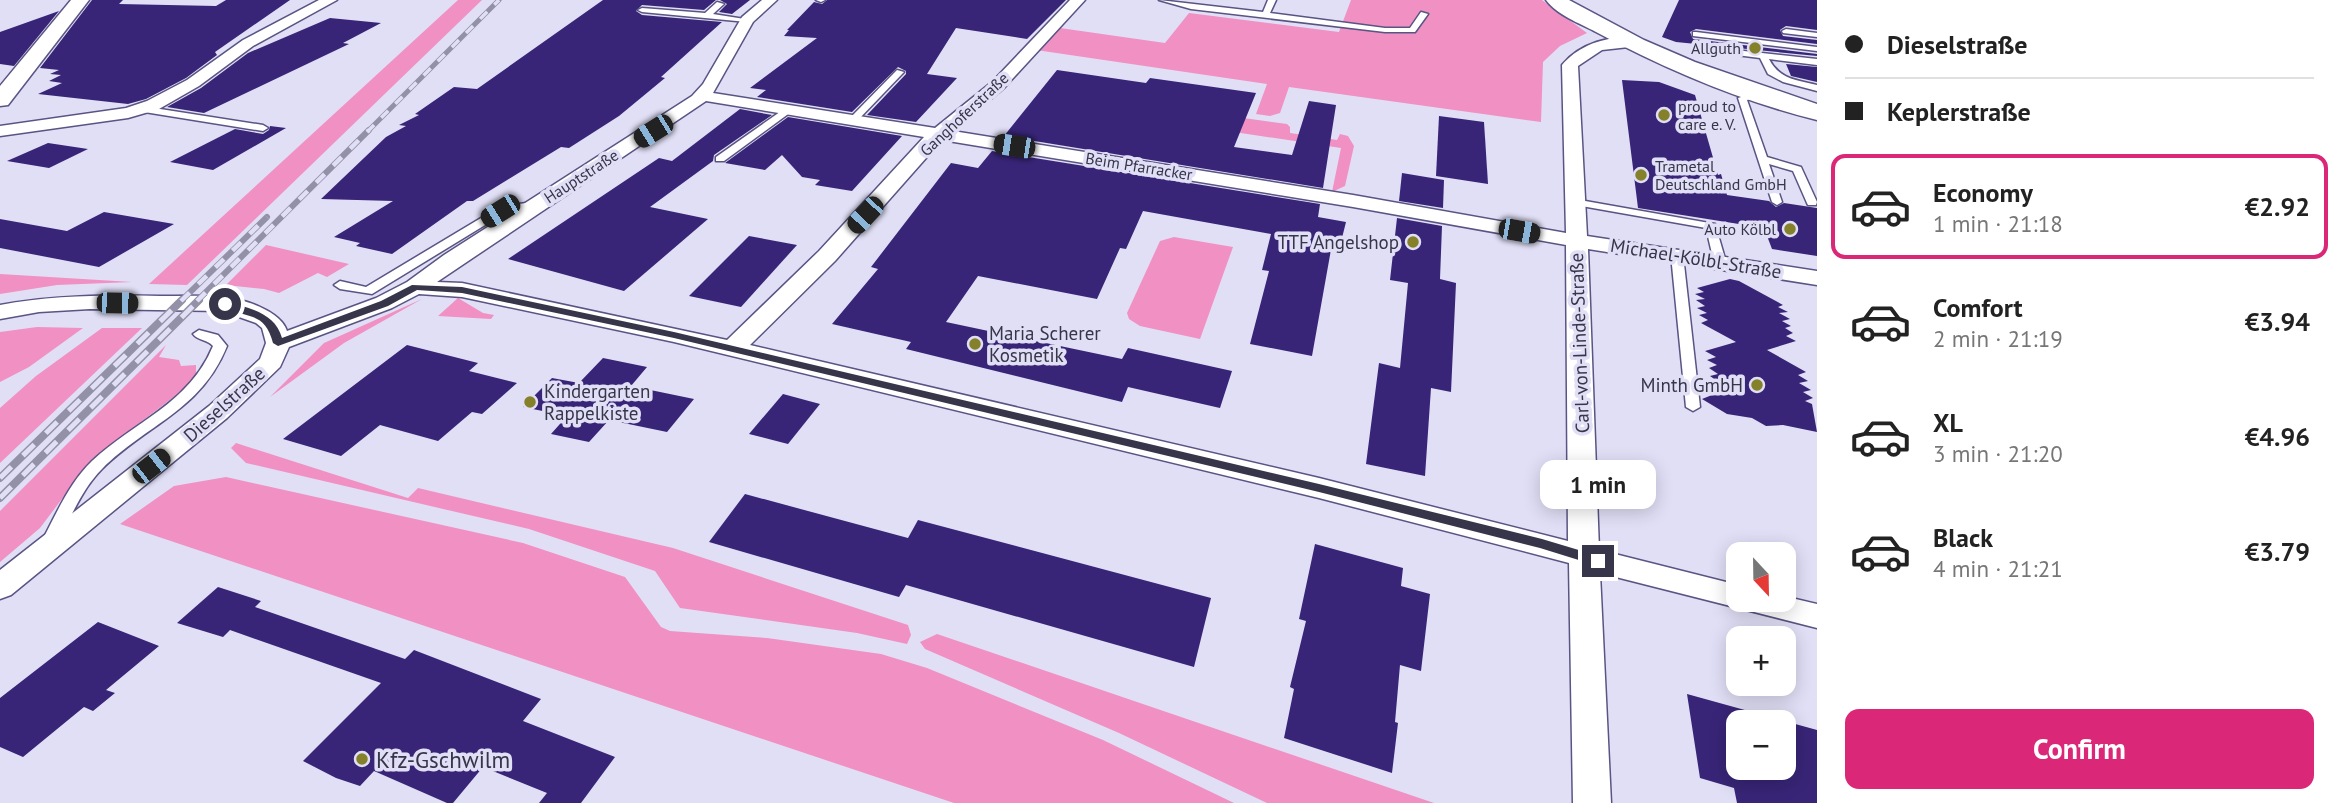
<!DOCTYPE html>
<html lang="en">
<head>
<meta charset="utf-8">
<style>
  body { margin:0; font-family:"PT Sans",sans-serif; background:#f2f2f2; color:#222; height:100vh; display:flex; flex-direction:column; font-size:26px; white-space:nowrap }
  * { box-sizing:border-box; margin:0 }
  p { font-size:23px; color:#767676 }
  .icon { flex:none; width:38px; height:38px; fill:none; stroke:currentColor; stroke-width:2; stroke-linecap:round; stroke-linejoin:round }
  .map { position:relative; flex:1; overflow:hidden }
  .panel { display:flex; flex-direction:column; background:#fff; width:525px }
  .panel>* { flex:none }
  .banner { display:grid; align-content:center; height:154px; padding:0 28px; background:#fff }
  .needle { width:46px; rotate:158deg }
  .fabs { position:absolute; left:1726px; top:542px; display:grid; gap:14px }
  .fabs a { display:grid; place-items:center; width:70px; height:70px; border-radius:14px; background:#fff; box-shadow:0 4px 18px #0003; font-size:35px }
  .end { position:absolute; width:32px; height:32px; margin:-16px; border:9px solid #36354a; background:#fff; box-shadow:0 0 0 4px #fff }
  .from { border-radius:50% }
  .bubble { position:absolute; height:49px; border-radius:14px; background:#fff; box-shadow:0 4px 18px #0003; font-size:23px; font-weight:800; line-height:49px; text-align:center }
  .car { position:absolute; width:21px; height:42px; margin:-21px -10px; border-radius:9px; box-shadow:0 0 5px 2px #0007; background:linear-gradient(#222 24%,#8ab4d8 0 40%,#222 0 76%,#8ab4d8 0 86%,#222 0) }
  .banner b { display:flex; align-items:center; gap:24px; height:66px; font-size:26px }
  .banner b+b { border-top:2px solid #e0e0e0 }
  .banner i { width:18px; height:18px; background:#222 }
  ul { padding:0; list-style:none }
  li { display:flex; align-items:center; gap:21px; height:105px; margin:0 14px 10px; padding:0 14px; border:4px solid transparent; border-radius:14px }
  li div { flex:1 }
  li b { display:block; font-size:26px }
  li em { font-style:normal; font-weight:800 }
  li.on { border-color:#db2777 }
  li>.icon { width:63px; height:63px; stroke-width:1.5 }
  .action { display:flex; gap:14px; margin-top:auto; padding:14px 28px }
  .action a { flex:1; height:80px; border-radius:14px; background:#db2777; color:#fff; font-size:28px; font-weight:800; line-height:80px; text-align:center }
  main { display:flex; flex:1; min-height:0 }
  .map>svg:first-child { display:block }
  .green { fill:#f190c3 }
  .building { fill:#382577; fill-rule:evenodd }
  .lines { fill:none; stroke-linecap:round; stroke-linejoin:round }
  .service-casing { stroke:#595483; stroke-width:3 }
  .minor-casing { stroke:#595483; stroke-width:3 }
  .tertiary-casing { stroke:#595483; stroke-width:3 }
  .secondary-casing { stroke:#595483; stroke-width:3 }
  .service { fill:#fff; fill-rule:evenodd }
  .minor { fill:#fff; fill-rule:evenodd }
  .tertiary { fill:#fff; fill-rule:evenodd }
  .secondary { fill:#fff; fill-rule:evenodd }
  .rail-far2-casing { stroke:#9291a7; stroke-width:5 }
  .rail-far1-casing { stroke:#9291a7; stroke-width:6 }
  .rail-casing { stroke:#9291a7; stroke-width:8 }
  .rail-far2 { stroke:#e0dff6; stroke-width:3.5; stroke-dasharray:10; stroke-linecap:butt }
  .rail-far1 { stroke:#e0dff6; stroke-width:4.5; stroke-dasharray:12; stroke-linecap:butt }
  .rail { stroke:#e0dff6; stroke-width:5; stroke-dasharray:16; stroke-linecap:butt }
  .route { fill:#36354a }
  .poi-dot { fill:#84812a; stroke:#e0dff6; stroke-width:2.5 }
  .labels { text-anchor:middle; dominant-baseline:central; stroke-width:7; stroke-linejoin:round; paint-order:stroke }
  .far-poi-label { font-size:16px; fill:#36354a; stroke:#e0dff6; text-anchor:end }
  .far-street-label { font-size:16px; fill:#36354a; stroke:#e0dff6 }
  .poi-label { font-size:19px; fill:#36354a; stroke:#e0dff6; text-anchor:end }
  .street-label { font-size:19px; fill:#36354a; stroke:#e0dff6 }
  .near-poi-label { font-size:23px; fill:#36354a; stroke:#e0dff6; text-anchor:start }
</style>
</head>
<body>
<main>
<div class="map">
<svg width="1817" height="803" viewBox="0 0 1817 803">
  <rect width="100%" height="100%" fill="#e0dff6"/>
  <g class="green">
    <path d="M458,0H482L187,285L149,284Z"/>
    <path d="M1351,0H1542L1587,33L1560,46L1543,62L1541,122L1289,87L1280,113L1270,116L1256,114L1267,84L1036,50L1060,28L1165,43L1189,13L1339,32Z"/>
    <path d="M1208,113L1287,124L1290,127V133L1337,140L1340,134L1348,136L1354,146L1345,186L1332,192L1341,148L1201,127Z"/>
    <path d="M1174,237L1233,247L1200,339L1140,326L1129,319L1127,313L1160,241Z"/>
    <path d="M266,245L349,264L327,277L318,273L279,293L264,289L226,285Z"/>
    <path d="M0,274L132,282L57,285L0,294Z"/>
    <path d="M458,298L483,313L494,315L491,319L438,316Z"/>
    <path d="M422,299L344,343L270,397L324,343Z"/>
    <path d="M37,327L83,328L29,367L0,382V332Z"/>
    <path d="M102,328H142L0,463V408L36,376Z"/>
    <path d="M166,345L159,357L179,360L181,366L196,365V380L104,450L77,479L40,528L0,562V511Z"/>
    <path d="M236,443L408,498L418,488L673,548L908,625L911,635L907,644L857,633L680,608L655,571L529,529L246,463L231,448Z"/>
    <path d="M226,477L523,543L625,577L661,627L670,631L767,638L881,654L927,668L1103,740L1234,803H954L120,524L174,486Z"/>
    <path d="M937,634L1434,803H1267L1119,733L925,649L920,642Z"/>
  </g>
  <g class="building">
    <path d="M92,0H123L119,4L216,6L226,0H290L215,52L217,55L186,78L146,99L128,104L38,94L62,83L49,81L61,75L50,74L59,70L40,68Z"/>
    <path d="M603,0H716L704,10L642,5L636,11L642,15L722,22L661,77L665,78L619,116L569,148L561,147L473,201H467L392,254L356,246L360,243L334,237L393,201L321,199L386,137L406,126L399,125L419,115L415,114L454,87L477,89Z"/>
    <path d="M720,0H750L732,14L719,12L727,4Z"/>
    <path d="M827,0H1066L1027,39L956,28L927,74L957,78L916,122L867,115L906,74V71L898,67L852,112L757,97L766,90L750,88L817,38L784,36L789,30H787L814,2L822,4Z"/>
    <path d="M1679,0H1817V30L1786,26L1780,30L1783,36L1817,40V44L1696,29L1690,32L1693,39L1817,54V56L1676,42L1662,37Z"/>
    <path d="M59,11L14,66L0,64V32Z"/>
    <path d="M330,18L381,23L343,43L349,44L204,113L167,107L201,88L248,53Z"/>
    <path d="M1786,64L1817,67V82L1791,76Z"/>
    <path d="M1057,70L1146,83L1150,78L1256,93L1234,147L1292,155L1309,101L1336,105L1323,188L1004,136Z"/>
    <path d="M1622,80L1659,82L1695,95L1718,175L1721,174L1727,195L1769,201L1776,207L1784,203L1817,208V256L1772,249L1764,228L1638,208Z"/>
    <path d="M740,109L772,115L714,155L713,161L650,207L708,219L624,291L508,259L659,158L672,161Z"/>
    <path d="M1439,116L1484,122L1488,184L1436,176Z"/>
    <path d="M788,117L902,136L852,191L815,185L820,180L802,177L782,155L765,170L725,163Z"/>
    <path d="M270,126L286,128L213,170L170,162L235,129L263,134L269,130Z"/>
    <path d="M48,143L88,149L49,168L7,161Z"/>
    <path d="M992,151L1320,204L1318,217L1346,222L1340,246L1332,244L1312,356L1250,344L1269,271L1262,270L1271,234L1143,211L1126,249L1120,248L1097,299L978,276L946,322L1122,359L1128,348L1232,371L1220,408L1128,387L1122,402L906,349L911,342L832,324L878,269L871,267L951,163L978,168Z"/>
    <path d="M1402,173L1444,180L1443,208L1399,201Z"/>
    <path d="M104,212L174,224L99,267L0,248V219L67,231Z"/>
    <path d="M1397,218L1442,226L1440,279L1456,283L1451,392L1431,388L1425,476L1366,464L1379,363L1400,368L1408,283L1390,280Z"/>
    <path d="M749,236L797,245L741,307L689,296Z"/>
    <path d="M1730,279L1739,281L1783,305L1778,307L1788,312L1779,313L1790,319L1782,321L1791,326L1785,328L1793,333L1786,336L1796,341L1767,350L1806,372L1798,375L1808,381L1799,383L1811,390L1803,392L1813,398L1805,401L1812,404L1817,432L1783,425L1766,426L1752,418L1727,414L1702,399L1722,391L1712,385L1720,383L1710,376L1718,374L1709,368L1717,365L1707,360L1716,357L1705,351L1736,342L1701,323L1708,320L1699,315L1707,313L1697,308L1705,306L1696,300L1705,299L1695,294L1704,292L1697,288Z"/>
    <path d="M407,345L478,363L469,371L517,383L482,414L472,412L438,441L380,425L341,456L283,439Z"/>
    <path d="M603,358L647,367L631,386L694,399L667,432L609,420L589,442L551,434L567,416L523,407L552,378L579,383Z"/>
    <path d="M783,394L820,404L788,444L749,434Z"/>
    <path d="M745,494L908,538L918,520L1211,598L1194,667L906,585L899,597L709,542Z"/>
    <path d="M1315,544L1403,568L1401,586L1430,594L1421,671L1400,665L1395,722L1398,723L1392,773L1284,738L1294,689L1290,687L1306,621L1299,619Z"/>
    <path d="M218,587L261,601L255,607L405,659L414,650L541,699L523,721L615,757L581,803H539L547,793L483,767L453,803H447L374,771L360,786L336,778L303,761L381,683L230,630L223,637L177,623Z"/>
    <path d="M98,622L159,646L106,690L115,693L93,711L84,707L23,757L0,747V698Z"/>
    <path d="M1687,694L1817,730V803H1737L1734,788L1700,778ZM1738,723H1783V768H1738Z"/>
  </g>
  <g class="lines">
    <defs>
      <g id="service">
        <path d="M816,0H825L821,2Z"/>
        <path d="M1159,0L1263,12L1268,0H1276L1270,13L1385,28H1410L1421,12L1428,14L1415,32H1385L1191,9Z"/>
        <path d="M717,2L724,4L713,14L751,20L747,22L642,12L638,10L642,8L705,13Z"/>
        <path d="M1786,29L1817,33V37L1783,33L1782,31Z"/>
        <path d="M1696,32L1817,47V51L1693,36V32Z"/>
        <path d="M1708,47L1817,59V65L1769,59C1779,79 1797,80 1817,85V91L1783,82L1768,74L1760,58L1705,51V47Z"/>
        <path d="M897,70L904,72L857,121H851V117Z"/>
        <path d="M1760,91L1763,92V96L1747,100L1767,157L1801,167L1817,202L1816,205H1808L1807,203L1793,171L1769,164L1782,202L1777,205L1772,202L1738,98Z"/>
        <path d="M141,106L263,125L268,128L263,131L138,111L136,109Z"/>
        <path d="M787,107L795,109L724,161H716V157Z"/>
        <path d="M1574,199L1715,224L1726,262L1720,266L1714,262L1706,228L1570,204L1569,202Z"/>
        <path d="M535,202L539,203V207L508,211L372,294L340,289L334,285L340,281L366,287L501,206Z"/>
        <path d="M1677,252L1683,255L1700,407L1693,411L1686,407L1671,255Z"/>
        <path d="M199,330L218,335L227,346C201,411 147,424 102,469C81,490 71,518 57,543H45L43,539C57,512 70,482 92,461C135,421 189,404 213,346C207,339 198,341 193,334Z"/>
      </g>
      <g id="minor">
        <path d="M319,0H337L253,46L199,86L159,109L128,118L0,136V126L126,108L147,101L187,80L243,40Z"/>
        <path d="M762,0H777L753,22L713,93L935,128L992,82L1070,0H1085L1004,88L953,131L1353,195L1566,233L1562,65C1579,44 1612,33 1638,40L1641,43L1638,46L1602,50L1578,66L1587,236L1817,271V285L1588,249L1599,550L1738,585V600H1783V596L1817,604V628L1600,573L1611,803H1573L1569,563L1319,498L674,342L462,297L419,294L392,308L289,347L280,367L227,418L11,595L0,599V570L209,406L260,359L266,343L262,328L256,323L222,311L90,309L39,312L0,319V305C54,295 106,295 160,296C181,296 203,295 224,297C244,299 281,311 287,331L376,298L407,282L444,255L692,96L703,84L742,17ZM706,101L924,137L819,251L727,340L462,283L437,282ZM942,140L1353,207L1566,245L1568,541L1319,478L750,345L835,261Z"/>
      </g>
      <path id="tertiary" d="M71,0H89L8,105L0,106V86Z"/>
      <path id="secondary" d="M1546,0H1569L1644,40L1695,62L1817,104V120C1740,101 1665,69 1596,32C1579,23 1557,15 1546,0Z"/>
    </defs>
    <use href="#service" class="service-casing"/>
    <use href="#minor" class="minor-casing"/>
    <use href="#tertiary" class="tertiary-casing"/>
    <use href="#secondary" class="secondary-casing"/>
    <use href="#service" class="service"/>
    <use href="#minor" class="minor"/>
    <use href="#tertiary" class="tertiary"/>
    <use href="#secondary" class="secondary"/>
    <defs>
      <path id="rail-far2" d="M367,132L499,0"/>
      <g id="rail-far1">
        <path d="M181,301L267,217"/>
        <path d="M197,301L369,130"/>
      </g>
      <g id="rail">
        <path d="M0,478L182,300"/>
        <path d="M0,498L199,300"/>
      </g>
    </defs>
    <use href="#rail-far2" class="rail-far2-casing"/>
    <use href="#rail-far1" class="rail-far1-casing"/>
    <use href="#rail" class="rail-casing"/>
    <use href="#rail-far2" class="rail-far2"/>
    <use href="#rail-far1" class="rail-far1"/>
    <use href="#rail" class="rail"/>
  </g>
  <path class="route" d="M412,285L462,287L674,332L1319,484L1542,539L1602,557L1604,561L1598,566L1540,548L1319,492L674,338L462,293L417,290L388,306L278,346L273,343C264,308 244,321 220,304L225,301C248,308 275,312 282,338L381,301Z"/>
  <g class="poi-dot">
    <circle cx="1755" cy="48" r="7"/>
    <circle cx="1664" cy="115" r="7"/>
    <circle cx="1641" cy="175" r="7"/>
    <circle cx="1790" cy="229" r="7"/>
    <circle cx="1413" cy="242" r="7"/>
    <circle cx="975" cy="344" r="7"/>
    <circle cx="1757" cy="385" r="7"/>
    <circle cx="530" cy="402" r="7"/>
    <circle cx="362" cy="759" r="7"/>
  </g>
  <g class="labels">
    <g class="far-poi-label">
      <text x="1741" y="48">Allguth</text>
      <text x="1678" y="106" text-anchor="start">proud to<tspan x="1678" dy="18">care e. V.</tspan></text>
      <text x="1655" y="166" text-anchor="start">Trametal<tspan x="1655" dy="18">Deutschland GmbH</tspan></text>
      <text x="1776" y="229">Auto Kölbl</text>
    </g>
    <g class="far-street-label">
      <text transform="translate(964 114) rotate(-43)">Ganghoferstraße</text>
      <text transform="translate(1139 166) rotate(9)">Beim Pfarracker</text>
      <text transform="translate(581 176) rotate(-33)">Hauptstraße</text>
    </g>
    <g class="poi-label">
      <text x="1399" y="242">TTF Angelshop</text>
      <text x="989" y="333" text-anchor="start">Maria Scherer<tspan x="989" dy="22">Kosmetik</tspan></text>
      <text x="1743" y="385">Minth GmbH</text>
      <text x="544" y="391" text-anchor="start">Kindergarten<tspan x="544" dy="22">Rappelkiste</tspan></text>
    </g>
    <g class="street-label">
      <text transform="translate(1696 258) rotate(9)">Michael-Kölbl-Straße</text>
      <text transform="translate(1579 343) rotate(-92)">Carl-von-Linde-Straße</text>
      <text transform="translate(224 404) rotate(-42)">Dieselstraße</text>
    </g>
    <g class="near-poi-label">
      <text x="376" y="759">Kfz-Gschwilm</text>
    </g>
  </g>
</svg>
<div class="fabs">
<a><svg class="needle" viewBox="-14 -14 28 28"><path d="M0-13l5 13h-10z" fill="#e53935"/><path d="M0 13l5-13h-10z" fill="#767676"/></svg></a>
<a>+</a>
<a>−</a>
</div>
<i class="end from" style="left:225px;top:304px"></i>
<i class="end" style="left:1598px;top:561px"></i>
<div class="bubble" style="left:1540px;top:460px;width:116px">1 min</div>
<i class="car" style="left:653px;top:131px;rotate:238deg"></i>
<i class="car" style="left:1014px;top:146px;rotate:279deg"></i>
<i class="car" style="left:500px;top:211px;rotate:238deg"></i>
<i class="car" style="left:865px;top:215px;rotate:223deg"></i>
<i class="car" style="left:1519px;top:231px;rotate:100deg"></i>
<i class="car" style="left:117px;top:303px;rotate:91deg"></i>
<i class="car" style="left:151px;top:466px;rotate:52deg"></i>
</div>
<section class="panel">
<div class="banner">
<b><i class="from"></i>Dieselstraße</b>
<b><i></i>Keplerstraße</b>
</div>
<ul>
<li class="on"><svg class="icon" aria-label="car" viewBox="0 0 24 24"><path d="M5 17H2v-5l4-1 3-4h7l3 4 3 1v5h-3M9 17h6M6 11h13"/><circle cx="7" cy="17" r="2"/><circle cx="17" cy="17" r="2"/></svg><div><b>Economy</b><p>1 min · 21:18</p></div><em>€2.92</em></li>
<li><svg class="icon" aria-label="car" viewBox="0 0 24 24"><path d="M5 17H2v-5l4-1 3-4h7l3 4 3 1v5h-3M9 17h6M6 11h13"/><circle cx="7" cy="17" r="2"/><circle cx="17" cy="17" r="2"/></svg><div><b>Comfort</b><p>2 min · 21:19</p></div><em>€3.94</em></li>
<li><svg class="icon" aria-label="car" viewBox="0 0 24 24"><path d="M5 17H2v-5l4-1 3-4h7l3 4 3 1v5h-3M9 17h6M6 11h13"/><circle cx="7" cy="17" r="2"/><circle cx="17" cy="17" r="2"/></svg><div><b>XL</b><p>3 min · 21:20</p></div><em>€4.96</em></li>
<li><svg class="icon" aria-label="car" viewBox="0 0 24 24"><path d="M5 17H2v-5l4-1 3-4h7l3 4 3 1v5h-3M9 17h6M6 11h13"/><circle cx="7" cy="17" r="2"/><circle cx="17" cy="17" r="2"/></svg><div><b>Black</b><p>4 min · 21:21</p></div><em>€3.79</em></li>
</ul>
<div class="action"><a>Confirm</a></div>
</section>
</main>
</body>
</html>
